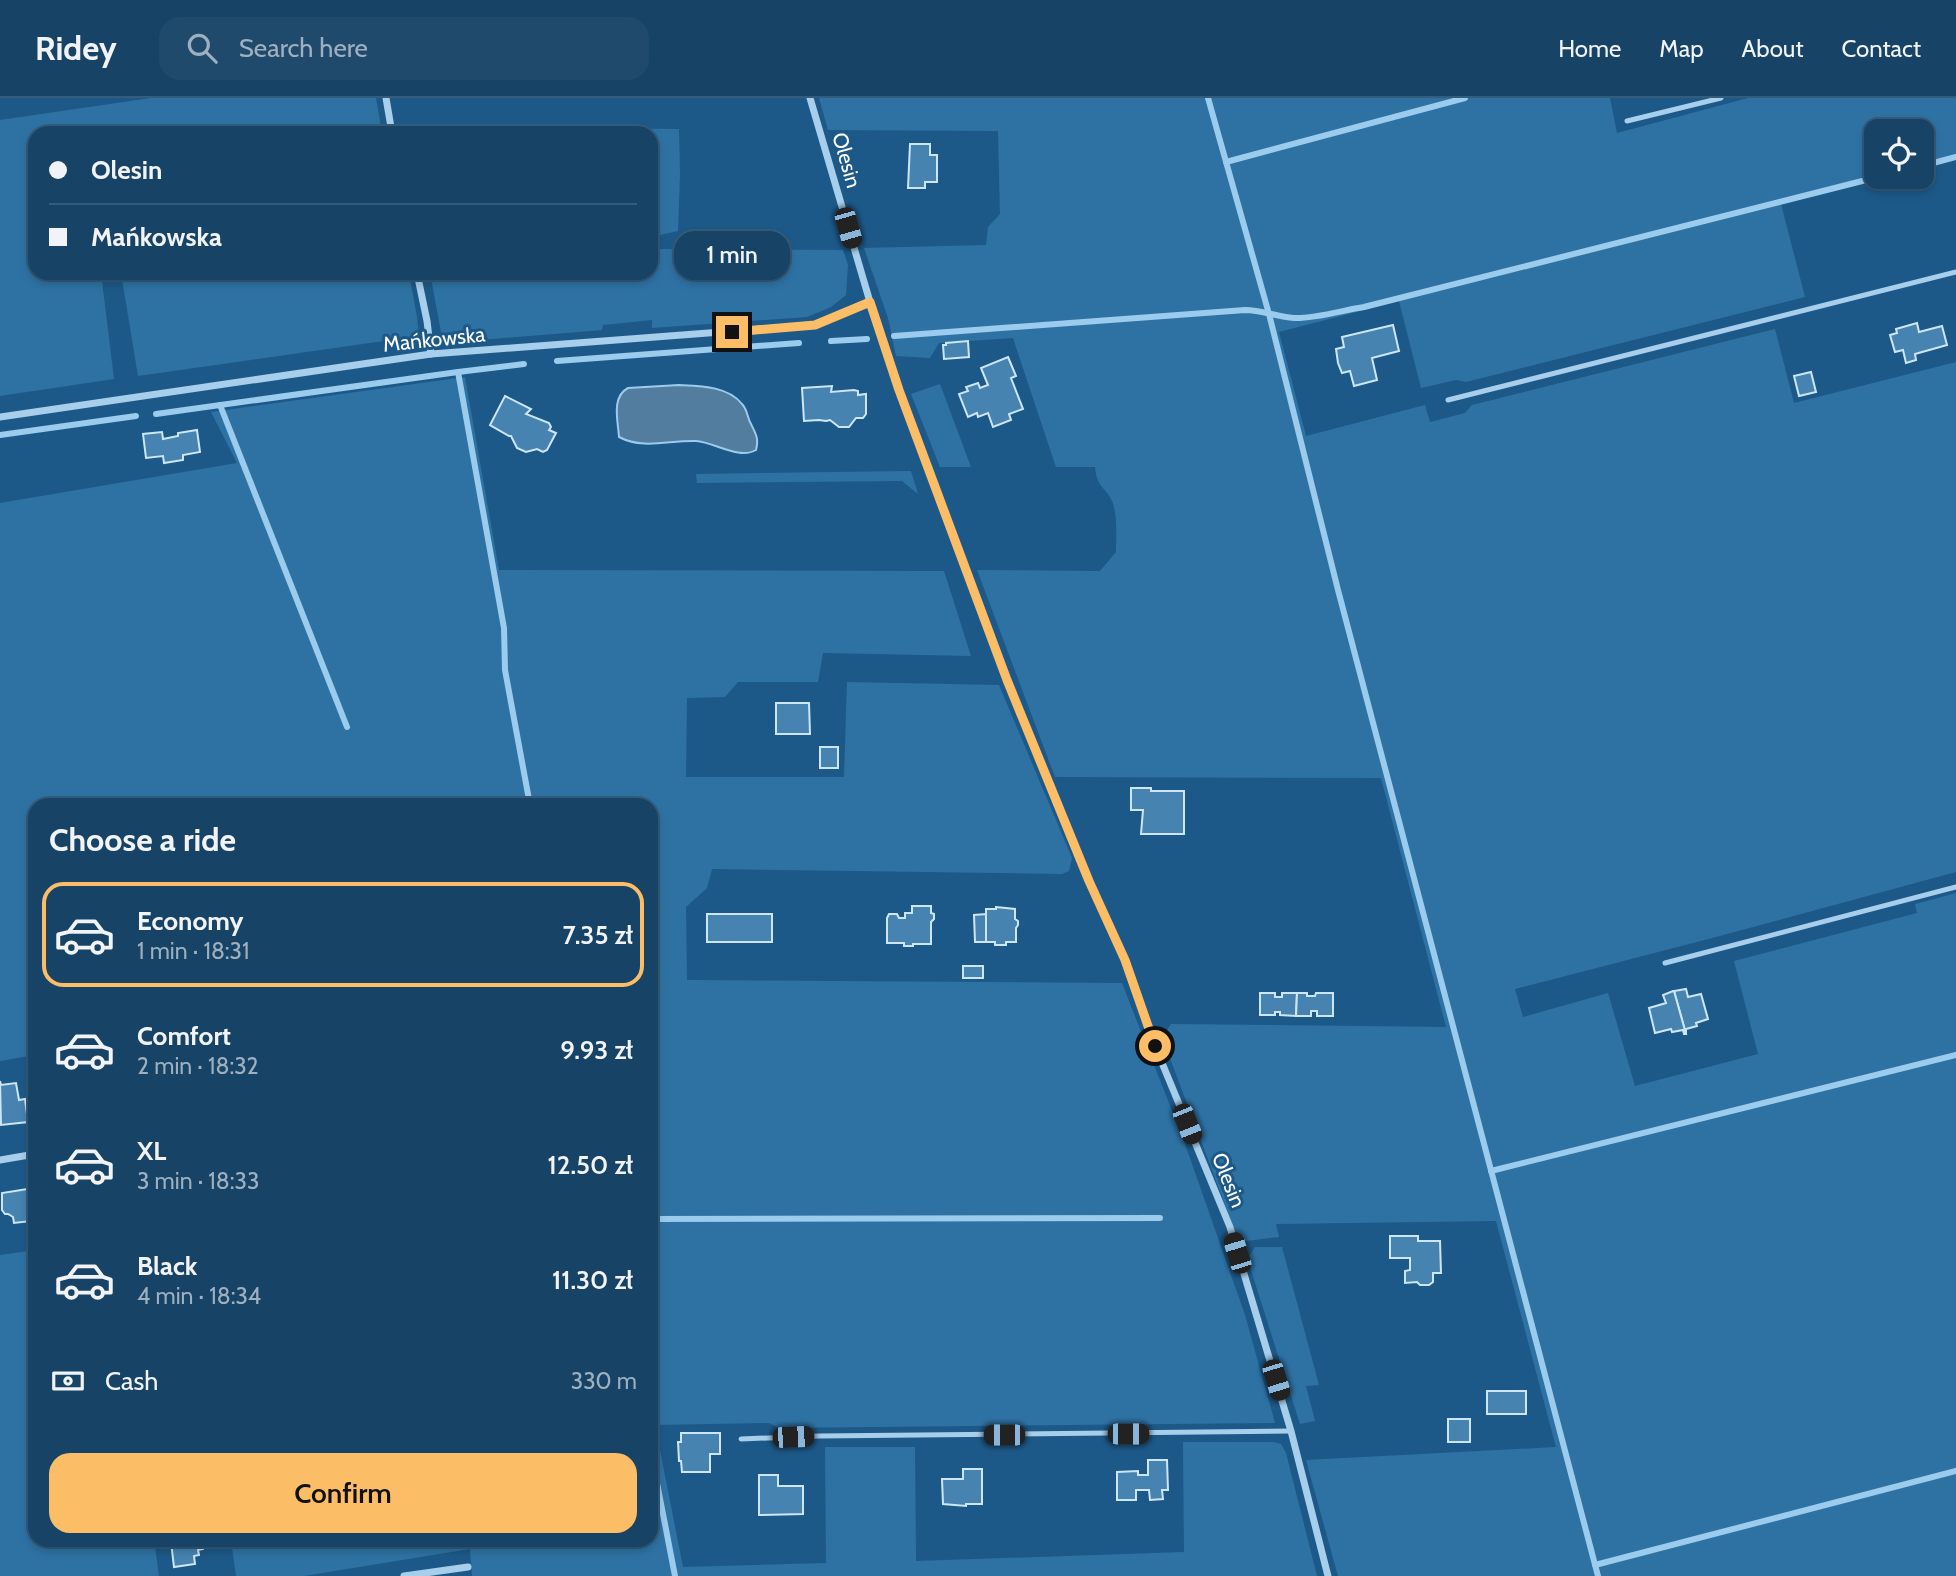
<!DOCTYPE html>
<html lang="en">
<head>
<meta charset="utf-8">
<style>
  body { margin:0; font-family:Cabin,sans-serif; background:#1f4a6c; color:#f1f3f6; height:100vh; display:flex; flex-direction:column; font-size:26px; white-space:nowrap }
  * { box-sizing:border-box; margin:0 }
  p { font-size:23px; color:#9eb0bf }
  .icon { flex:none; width:38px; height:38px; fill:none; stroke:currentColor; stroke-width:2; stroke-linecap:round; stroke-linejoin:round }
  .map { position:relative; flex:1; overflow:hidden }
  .drawer { position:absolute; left:28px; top:700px; width:630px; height:749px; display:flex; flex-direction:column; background:#164366; border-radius:21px; box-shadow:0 4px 10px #0003,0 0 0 2px #355c7a }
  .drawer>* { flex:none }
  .hud { position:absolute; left:28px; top:28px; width:630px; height:154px; border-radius:21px; box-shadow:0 4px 10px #0003,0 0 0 2px #355c7a; display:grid; align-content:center; height:154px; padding:0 21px; background:#164366 }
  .tools { position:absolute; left:1864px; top:21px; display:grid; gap:14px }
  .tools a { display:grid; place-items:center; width:70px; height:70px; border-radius:14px; background:#164366; box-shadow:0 4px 10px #0003,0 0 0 2px #355c7a; font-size:35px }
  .end { position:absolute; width:32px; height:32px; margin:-16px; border:9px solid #fbbd66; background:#111; box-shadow:0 0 0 4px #111 }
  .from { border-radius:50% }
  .bubble { position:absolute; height:49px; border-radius:21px; background:#164366; box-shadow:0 4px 10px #0003,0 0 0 2px #355c7a; font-size:23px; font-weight:600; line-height:49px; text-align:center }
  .car { position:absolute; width:21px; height:42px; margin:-21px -10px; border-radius:9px; box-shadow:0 0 5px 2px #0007; background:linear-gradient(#222 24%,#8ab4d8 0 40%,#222 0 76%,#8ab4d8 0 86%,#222 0) }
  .hud b { display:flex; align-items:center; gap:24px; height:66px; font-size:26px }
  .hud b+b { border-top:2px solid #355c7a }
  .hud i { width:18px; height:18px; background:#f1f3f6 }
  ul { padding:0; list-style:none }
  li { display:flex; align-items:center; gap:21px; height:105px; margin:0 14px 10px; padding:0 7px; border:4px solid transparent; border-radius:21px }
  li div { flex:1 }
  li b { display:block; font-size:26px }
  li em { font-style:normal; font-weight:600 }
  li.active { border-color:#fbbd66 }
  li>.icon { width:63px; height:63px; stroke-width:1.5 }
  h2 { padding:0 21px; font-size:32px; line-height:84px }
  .pay { display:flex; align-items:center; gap:18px; height:77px; padding:0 21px; font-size:26px }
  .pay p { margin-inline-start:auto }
  .button { display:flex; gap:14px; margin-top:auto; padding:14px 21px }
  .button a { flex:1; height:80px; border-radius:21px; background:#fbbd66; color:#111; font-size:28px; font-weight:600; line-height:80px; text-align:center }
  header { display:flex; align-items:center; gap:42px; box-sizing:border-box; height:98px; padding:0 35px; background:#164366; border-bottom:2px solid #355c7a }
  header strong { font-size:33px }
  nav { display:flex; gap:38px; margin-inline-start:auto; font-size:24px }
  .search { width:490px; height:63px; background:#1f4a6c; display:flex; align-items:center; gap:18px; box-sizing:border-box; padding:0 24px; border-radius:21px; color:#9eb0bf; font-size:26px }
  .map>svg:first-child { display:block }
  .green { fill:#2e72a4 }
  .water { fill:#527d9e; stroke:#9bcbed; stroke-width:2 }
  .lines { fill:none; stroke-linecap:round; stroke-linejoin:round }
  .stream { stroke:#9bcbed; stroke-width:6 }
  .building { fill:#4683b1; stroke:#cce6f8; stroke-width:2 }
  .service { stroke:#a7ceeb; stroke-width:5 }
  .minor { stroke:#a7ceeb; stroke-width:7 }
  .route { stroke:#fbbd66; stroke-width:9 }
  .labels { text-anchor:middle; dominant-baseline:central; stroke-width:6; stroke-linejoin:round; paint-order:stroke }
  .street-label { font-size:21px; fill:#fff; stroke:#1d5988 }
</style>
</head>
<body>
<header>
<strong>Ridey</strong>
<div class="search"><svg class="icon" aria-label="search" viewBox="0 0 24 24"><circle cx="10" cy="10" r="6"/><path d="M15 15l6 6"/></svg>Search here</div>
<nav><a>Home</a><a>Map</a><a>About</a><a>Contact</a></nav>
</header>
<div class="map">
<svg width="1956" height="1478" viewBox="0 0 1956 1478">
  <rect width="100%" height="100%" fill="#1d5988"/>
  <g class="green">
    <path d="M151,0H376L382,35H35V175H101L114,281L0,298V22Z"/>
    <path d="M819,0H1610L1617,35L1748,0H1956V61L1922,70V33H1876V79H1888L1781,106L1805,199L1466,284L1456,282L1421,290L1399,203L1279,234L1306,338L1425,307L1430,324L1465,315L1472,307L1775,231L1794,305L1956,264V774L1716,839L1515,891L1523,919L1608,895L1635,988L1758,956L1734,863L1917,815L1915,806L1956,795V1478H1338L1306,1362L1556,1349L1496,1123L1276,1126L1279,1139L1246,1143L1236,1136L1162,939L1171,926L1446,929L1381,680L1055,679L977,472L1100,473L1116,454C1116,439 1118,418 1112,403C1105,388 1097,390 1095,369H1056L1013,240L939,245L930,260L896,258L888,220L864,150L986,147L988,129L1000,116L998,33L828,32Z"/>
    <path d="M590,30L679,31L680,77L678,133L651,139V35H588Z"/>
    <path d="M651,151L843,152L848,167L846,197L831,209L807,219L652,230V222L603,227L602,232L443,245L430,175H651Z"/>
    <path d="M121,175H409L417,219L419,238L138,278Z"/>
    <path d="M465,279L499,472L944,473L971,558L823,555L818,584H738L725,599L687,600L686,679H844L847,584L999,587L1072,760L1069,773L1062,776L712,771L707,790L686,809L687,882L1122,885L1185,1046L1245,1217L1275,1325L779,1330L769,1325L655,1327L683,1469L826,1465L825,1349H915L916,1463L1184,1454L1183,1344H1274L1281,1346L1286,1355L1317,1478H472L470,1451L304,1478H236L231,1442H651V707H35V957L0,963V405L237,365L211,314Z"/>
    <path d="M940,286L971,369H940L911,296Z"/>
    <path d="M911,373L918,396L902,383L697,385L696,376Z"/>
    <path d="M1255,1149H1282L1319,1287L1306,1288L1315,1323L1300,1326L1249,1166V1158Z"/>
    <path d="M35,1152V1442H154L159,1478H0V1157Z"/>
  </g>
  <path class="water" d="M679,287C700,288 728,288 742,306C748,312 747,320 751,326C756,336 759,341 756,352C739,362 714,344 696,343C669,342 644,352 619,339C618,323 611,299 628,290Z"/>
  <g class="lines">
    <g class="stream">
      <path d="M1208,0L1269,216L1338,492L1598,1478"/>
      <path d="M1226,64L1465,0"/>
      <path d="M1922,68L1956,59"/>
      <path d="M894,238L1245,212C1262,212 1277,219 1294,220C1314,221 1344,212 1364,209L1878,79"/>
      <path d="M831,243L867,241"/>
      <path d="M557,263L799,245"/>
      <path d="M458,274L504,530L505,572L530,707"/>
      <path d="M220,307L347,629"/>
      <path d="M156,316L458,274L524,266"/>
      <path d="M0,337L136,318"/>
      <path d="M1491,1073L1956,957"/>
      <path d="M651,1121L1160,1120"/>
      <path d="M651,1354L675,1478"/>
      <path d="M1595,1467L1956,1373"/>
    </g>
  </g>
  <g class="building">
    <path d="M910,46H930V57H937V84H925V90H908Z"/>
    <path d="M1917,225L1919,234L1942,228L1947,247L1915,256L1916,262L1906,265L1903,252L1895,254L1890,237L1897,235L1896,231Z"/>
    <path d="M1393,227L1399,253L1372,260L1377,282L1354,288L1350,273L1342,275L1338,265L1336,251L1344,249L1342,239Z"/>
    <path d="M968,243L969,259L944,261L943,247H946V245Z"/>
    <path d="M1008,259L1016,278L1011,280L1023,311L1009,316L1011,322L993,329L988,315L978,319L977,315L968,319L959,296L968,293L966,289L978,285L980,290L988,287L981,270Z"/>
    <path d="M1811,274L1816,294L1799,298L1794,278Z"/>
    <path d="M832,288L831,294L854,292L858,293V297L866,296V316L863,320H856L849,329H839L830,322L826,323L819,322L804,323L802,290Z"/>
    <path d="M505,298L531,311L526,316L549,325L551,329L549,332L556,335L547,352L543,354L537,351L526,354L517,350L511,338H509L490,327Z"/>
    <path d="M197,332L200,354L183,357V362L164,365L163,358L146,360L143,336L162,334L163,341L178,338V335Z"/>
    <path d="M776,605H809L810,636H776Z"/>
    <rect x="820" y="649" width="18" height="21"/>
    <path d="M1131,690H1151V693H1184V736H1141L1143,712H1131Z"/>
    <path d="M912,808H931V815L934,816V821L931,824V846H913V848H904V845H887V820L889,816H897L899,820H905V815H912Z"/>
    <path d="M996,809L1015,811V821L1018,823V827L1016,830V844H1006V847H995V844H986V811H996Z"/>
    <rect x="707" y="816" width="65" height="28"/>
    <path d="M986,816V844H975L974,817Z"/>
    <rect x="963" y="868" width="20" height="12"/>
    <path d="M1686,891L1688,899L1701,896L1708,921L1696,925L1697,928L1686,931V936L1674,893Z"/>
    <path d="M1673,893H1674L1686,936H1684L1683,932L1672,934L1671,931L1655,935L1649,910L1666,905L1663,897Z"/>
    <path d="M1260,895H1275V899H1282V895H1297L1296,918L1280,917V914H1275V917H1260Z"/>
    <path d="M1297,895H1307V898H1315L1316,895H1333V918H1317V913H1311V918H1296Z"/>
    <path d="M0,983L1,987L16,985L19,1002L25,1001L28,1024L1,1027Z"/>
    <path d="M34,1090L35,1119L31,1120L32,1123L14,1125L13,1119L8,1116H5L2,1112V1095Z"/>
    <path d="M1390,1138H1418V1143H1440L1441,1175H1433V1184L1429,1187H1420L1417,1184L1405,1185V1173L1410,1172V1160H1390Z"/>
    <rect x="1487" y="1293" width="39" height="23"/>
    <rect x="1448" y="1321" width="22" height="23"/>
    <path d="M681,1335H720V1356H710V1374H682L681,1363H679L678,1344H681Z"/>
    <path d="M1148,1362H1167L1168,1392H1162L1163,1401L1150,1402L1149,1392H1136V1402H1117V1374L1138,1373V1377H1148Z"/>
    <path d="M963,1371H982V1406H966V1408L943,1406L942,1381H963Z"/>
    <path d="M759,1377H778V1388H803V1416L759,1417Z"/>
    <path d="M190,1442H202L203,1451L198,1452L199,1457L194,1458L195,1466L174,1469L171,1444Z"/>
  </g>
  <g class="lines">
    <g class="service">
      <path d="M1627,23L1721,0"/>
      <path d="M1448,302L1956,174"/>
      <path d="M1665,865L1956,789"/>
      <path d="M741,1341L819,1338L1291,1333"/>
    </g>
    <g class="minor">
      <path d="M386,0L392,35"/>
      <path d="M810,0L870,204L899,292L1007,582L1089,783L1125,862L1155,948L1230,1129L1291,1333L1328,1478"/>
      <path d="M417,175L427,223L431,256"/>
      <path d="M0,319L431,256L815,227L870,204"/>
      <path d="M0,1062L35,1056"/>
      <path d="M404,1478L468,1469"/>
    </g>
  </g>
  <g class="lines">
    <path class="route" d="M732,234L815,227L870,204L899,292L1007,582L1089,783L1125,862L1155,948"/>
  </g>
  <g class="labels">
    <g class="street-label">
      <text transform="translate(847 62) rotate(74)">Olesin</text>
      <text transform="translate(434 241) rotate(-6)">Mańkowska</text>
      <text transform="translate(1229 1082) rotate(68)">Olesin</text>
    </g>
  </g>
</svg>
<div class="tools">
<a><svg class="icon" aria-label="locate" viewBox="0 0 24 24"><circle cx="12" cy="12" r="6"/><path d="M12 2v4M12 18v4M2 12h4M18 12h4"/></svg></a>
</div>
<i class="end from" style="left:1155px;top:948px"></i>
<i class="end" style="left:732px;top:234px"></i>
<div class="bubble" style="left:674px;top:133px;width:116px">1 min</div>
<i class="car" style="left:848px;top:130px;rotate:164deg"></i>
<i class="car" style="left:1187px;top:1026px;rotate:158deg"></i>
<i class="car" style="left:1237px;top:1155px;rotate:343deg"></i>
<i class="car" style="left:1276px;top:1282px;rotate:163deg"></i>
<i class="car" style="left:1128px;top:1336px;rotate:90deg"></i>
<i class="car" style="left:1004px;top:1337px;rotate:270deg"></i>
<i class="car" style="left:793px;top:1339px;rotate:88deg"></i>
<div class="hud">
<b><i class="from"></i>Olesin</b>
<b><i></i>Mańkowska</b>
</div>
<section class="drawer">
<h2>Choose a ride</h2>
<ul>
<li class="active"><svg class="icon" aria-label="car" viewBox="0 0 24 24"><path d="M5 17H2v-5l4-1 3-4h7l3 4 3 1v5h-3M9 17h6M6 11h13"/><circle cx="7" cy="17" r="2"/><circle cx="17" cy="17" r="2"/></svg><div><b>Economy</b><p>1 min · 18:31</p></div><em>7.35 zł</em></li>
<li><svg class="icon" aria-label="car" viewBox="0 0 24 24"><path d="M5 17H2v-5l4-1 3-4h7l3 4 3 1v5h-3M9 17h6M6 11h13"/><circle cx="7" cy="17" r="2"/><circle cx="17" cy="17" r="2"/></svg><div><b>Comfort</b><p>2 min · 18:32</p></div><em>9.93 zł</em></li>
<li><svg class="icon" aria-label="car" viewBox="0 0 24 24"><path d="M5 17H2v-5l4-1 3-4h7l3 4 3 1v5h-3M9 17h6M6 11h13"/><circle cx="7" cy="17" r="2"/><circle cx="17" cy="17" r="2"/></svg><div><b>XL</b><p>3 min · 18:33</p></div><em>12.50 zł</em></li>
<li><svg class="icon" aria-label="car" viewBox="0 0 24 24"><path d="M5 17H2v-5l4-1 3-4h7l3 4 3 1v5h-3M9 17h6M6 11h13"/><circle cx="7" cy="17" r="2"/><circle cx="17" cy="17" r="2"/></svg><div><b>Black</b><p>4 min · 18:34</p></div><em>11.30 zł</em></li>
</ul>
<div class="pay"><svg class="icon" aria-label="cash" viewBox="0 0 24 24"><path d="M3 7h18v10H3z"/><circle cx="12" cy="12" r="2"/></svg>Cash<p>330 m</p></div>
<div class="button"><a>Confirm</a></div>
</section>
</div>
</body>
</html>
